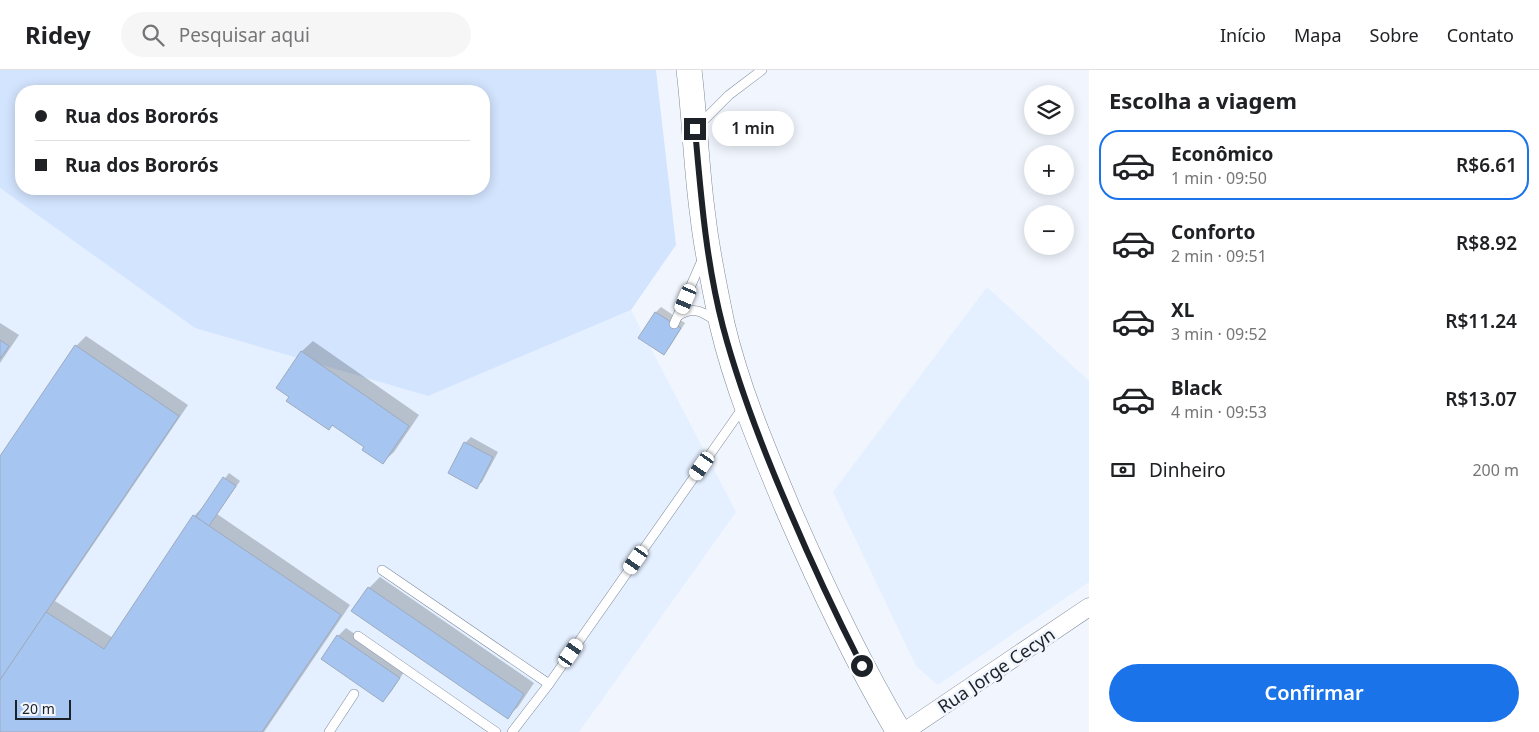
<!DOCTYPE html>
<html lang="pt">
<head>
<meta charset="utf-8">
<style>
  body { margin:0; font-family:"Noto Sans",sans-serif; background:#f6f6f6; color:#202124; height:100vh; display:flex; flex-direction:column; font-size:19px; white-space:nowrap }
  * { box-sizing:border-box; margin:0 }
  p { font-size:16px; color:#757577 }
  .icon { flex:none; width:28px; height:28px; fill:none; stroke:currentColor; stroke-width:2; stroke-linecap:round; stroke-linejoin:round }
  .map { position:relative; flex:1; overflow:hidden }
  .details { display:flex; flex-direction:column; background:#fff; width:450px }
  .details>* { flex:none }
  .guide { position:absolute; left:15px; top:15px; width:475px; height:110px; border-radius:20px; box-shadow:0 2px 12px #0003; display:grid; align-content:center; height:110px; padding:0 20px; background:#fff }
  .tools { position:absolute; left:1024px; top:15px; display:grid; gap:10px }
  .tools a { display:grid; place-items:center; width:50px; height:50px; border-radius:50%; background:#fff; box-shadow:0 2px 12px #0003; font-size:25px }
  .scale { position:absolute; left:15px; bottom:12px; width:56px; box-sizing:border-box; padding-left:5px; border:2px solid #1d2229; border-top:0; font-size:14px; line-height:18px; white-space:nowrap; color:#1d2229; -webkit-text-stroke:4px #f1f6fe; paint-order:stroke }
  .end { position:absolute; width:22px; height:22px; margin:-11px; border:6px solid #1d2229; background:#fff; box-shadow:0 0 0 2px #fff }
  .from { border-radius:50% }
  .bubble { position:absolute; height:35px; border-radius:18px; background:#fff; box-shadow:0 2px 12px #0003; font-size:16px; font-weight:600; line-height:35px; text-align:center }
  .car { position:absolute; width:15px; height:30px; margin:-15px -8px; border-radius:6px; box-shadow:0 0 4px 1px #0007; background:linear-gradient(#fff 24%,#345 0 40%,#fff 0 76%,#345 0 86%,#fff 0) }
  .guide b { display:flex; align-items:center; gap:18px; height:48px; font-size:19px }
  .guide b+b { border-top:1px solid #e0e0e0 }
  .guide i { width:12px; height:12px; background:#202124 }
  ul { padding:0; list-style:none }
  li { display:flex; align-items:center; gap:15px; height:70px; margin:0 10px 8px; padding:0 10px; border:2px solid transparent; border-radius:20px }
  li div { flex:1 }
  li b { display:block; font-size:19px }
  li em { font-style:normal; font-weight:600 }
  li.selected { border-color:#1a73e8 }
  li>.icon { width:45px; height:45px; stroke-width:1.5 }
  h2 { padding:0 20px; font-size:22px; line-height:60px }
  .pay { display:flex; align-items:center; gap:12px; height:55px; padding:0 20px; font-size:19px }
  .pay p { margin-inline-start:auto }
  .action { display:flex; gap:10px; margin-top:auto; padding:10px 20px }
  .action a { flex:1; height:58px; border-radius:30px; background:#1a73e8; color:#fff; font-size:20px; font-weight:600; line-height:58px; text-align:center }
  header { display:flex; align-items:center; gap:30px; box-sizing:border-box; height:70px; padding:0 25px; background:#fff; border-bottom:1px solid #e0e0e0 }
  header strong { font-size:24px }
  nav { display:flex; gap:28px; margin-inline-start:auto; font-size:18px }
  .search { width:350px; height:45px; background:#f6f6f6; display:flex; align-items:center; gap:12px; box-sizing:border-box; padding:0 18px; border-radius:28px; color:#757577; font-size:19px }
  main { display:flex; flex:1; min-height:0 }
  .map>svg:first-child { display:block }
  .built { fill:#e4efff }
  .green { fill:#d3e4fe; fill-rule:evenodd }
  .shadow { fill:#0003 }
  .building { fill:#a7c5f1; stroke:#9eabbd }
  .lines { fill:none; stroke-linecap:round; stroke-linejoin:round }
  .lane-casing { stroke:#7e8a9b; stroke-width:10 }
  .street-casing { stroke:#7e8a9b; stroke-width:19 }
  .secondary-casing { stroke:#7e8a9b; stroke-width:26 }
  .lane { stroke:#fff; stroke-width:9 }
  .street { stroke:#fff; stroke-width:18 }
  .secondary { stroke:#fff; stroke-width:25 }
  .route { stroke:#1d2229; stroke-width:6 }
  .labels { text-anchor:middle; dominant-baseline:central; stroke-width:5; stroke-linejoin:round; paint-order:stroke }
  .street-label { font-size:18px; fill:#1d2229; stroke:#f1f6fe }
</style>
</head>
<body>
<header>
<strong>Ridey</strong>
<div class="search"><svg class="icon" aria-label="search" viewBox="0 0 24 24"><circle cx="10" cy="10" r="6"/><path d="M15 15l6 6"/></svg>Pesquisar aqui</div>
<nav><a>Início</a><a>Mapa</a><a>Sobre</a><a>Contato</a></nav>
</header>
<main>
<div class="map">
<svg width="1089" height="662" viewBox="0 0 1089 662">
  <rect width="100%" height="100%" fill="#f1f6fe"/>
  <g class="built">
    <path d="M0,118L195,258L428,326L631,240L736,442L579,662H0Z"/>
    <path d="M987,217L1089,311V512L938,615L916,596L833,422Z"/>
  </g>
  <path class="green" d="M0,0H656L676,175L631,240L428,326L195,258L0,118ZM21,21H484V119H21Z"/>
  <g class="shadow">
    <path d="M661,237L685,253L669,278L664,283L656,242Z"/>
    <path d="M0,253L19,265L0,293Z"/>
    <path d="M86,266L188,335L55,531L113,568L194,446L205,435L229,403L240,411L217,444L350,535L264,662H0V388L76,276Z"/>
    <path d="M313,271L419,345L394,382L383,392L366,376L333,354L329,359L291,326L278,317L302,281Z"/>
    <path d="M471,367L498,382L482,412L476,417L449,403L466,372Z"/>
    <path d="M380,507L534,613L518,637L507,647L353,541L369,518Z"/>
    <path d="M346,558L406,599L391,622L383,630L322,589L338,566Z"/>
  </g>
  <g class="building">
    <path d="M655,242L681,258L664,285L638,268Z"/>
    <path d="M0,270L9,276L0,289Z"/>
    <path d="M75,275L179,346L0,610V386Z"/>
    <path d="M301,281L409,356L383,394L362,380L364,377L332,355L329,360L286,331L289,327L276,318Z"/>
    <path d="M464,372L493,387L477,419L448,403Z"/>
    <path d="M223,407L236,416L209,456L196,447Z"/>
    <path d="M193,445L341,545L262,662H0V610L46,542L104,579Z"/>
    <path d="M368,517L524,624L508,649L351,541Z"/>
    <path d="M337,565L400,608L383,632L321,589Z"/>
  </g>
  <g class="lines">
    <defs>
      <g id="lane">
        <path d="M699,55L729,25L762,0"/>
        <path d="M678,246C693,236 702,241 716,251"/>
        <path d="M674,254L703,188"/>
        <path d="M382,500L549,614"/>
        <path d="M358,566L496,662"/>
        <path d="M329,662L354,624"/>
        <path d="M512,662L549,614L744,336"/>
      </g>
      <path id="street" d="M904,662L1089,537"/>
      <path id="secondary" d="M689,0C695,49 696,98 703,147C707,183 715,219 722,254C737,318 763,379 788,439C821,515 856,590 899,662"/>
    </defs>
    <use href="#lane" class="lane-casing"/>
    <use href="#street" class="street-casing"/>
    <use href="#secondary" class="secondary-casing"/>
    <use href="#lane" class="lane"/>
    <use href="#street" class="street"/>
    <use href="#secondary" class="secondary"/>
  </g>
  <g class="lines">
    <path class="route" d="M695,59C701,126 706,192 723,257C740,321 764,382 790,442C812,494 836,545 862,596"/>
  </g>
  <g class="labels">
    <g class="street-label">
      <text transform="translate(996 600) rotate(-34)">Rua Jorge Cecyn</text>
    </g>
  </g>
</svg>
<div class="tools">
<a><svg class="icon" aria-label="layers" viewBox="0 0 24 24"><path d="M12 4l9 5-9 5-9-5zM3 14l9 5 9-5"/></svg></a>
<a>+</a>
<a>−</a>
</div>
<div class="scale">20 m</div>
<i class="end from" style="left:862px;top:596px"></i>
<i class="end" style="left:695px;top:59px"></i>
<div class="bubble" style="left:712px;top:41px;width:82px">1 min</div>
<i class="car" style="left:686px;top:229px;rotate:203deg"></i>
<i class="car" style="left:702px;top:396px;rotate:215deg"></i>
<i class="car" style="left:636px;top:490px;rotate:215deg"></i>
<i class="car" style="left:571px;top:583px;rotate:35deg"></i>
<div class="guide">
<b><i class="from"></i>Rua dos Bororós</b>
<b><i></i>Rua dos Bororós</b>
</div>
</div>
<section class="details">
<h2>Escolha a viagem</h2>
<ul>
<li class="selected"><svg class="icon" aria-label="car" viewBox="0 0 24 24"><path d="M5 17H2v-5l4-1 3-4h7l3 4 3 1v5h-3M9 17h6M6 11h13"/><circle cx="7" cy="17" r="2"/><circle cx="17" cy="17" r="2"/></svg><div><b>Econômico</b><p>1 min · 09:50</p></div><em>R$6.61</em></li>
<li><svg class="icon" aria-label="car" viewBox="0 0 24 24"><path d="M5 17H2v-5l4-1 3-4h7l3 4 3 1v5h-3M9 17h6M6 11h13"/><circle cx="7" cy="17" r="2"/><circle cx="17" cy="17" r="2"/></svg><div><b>Conforto</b><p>2 min · 09:51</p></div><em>R$8.92</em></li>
<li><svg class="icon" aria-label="car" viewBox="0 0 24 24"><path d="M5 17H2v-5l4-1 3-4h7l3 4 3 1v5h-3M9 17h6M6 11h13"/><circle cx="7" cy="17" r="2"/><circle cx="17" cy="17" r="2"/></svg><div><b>XL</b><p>3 min · 09:52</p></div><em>R$11.24</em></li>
<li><svg class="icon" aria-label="car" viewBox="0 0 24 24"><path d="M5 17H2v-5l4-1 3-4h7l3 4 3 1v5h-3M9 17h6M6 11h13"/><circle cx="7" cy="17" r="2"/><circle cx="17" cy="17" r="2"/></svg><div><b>Black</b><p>4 min · 09:53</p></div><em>R$13.07</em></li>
</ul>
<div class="pay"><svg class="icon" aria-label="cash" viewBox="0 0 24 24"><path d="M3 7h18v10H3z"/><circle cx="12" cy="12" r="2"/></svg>Dinheiro<p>200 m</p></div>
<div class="action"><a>Confirmar</a></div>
</section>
</main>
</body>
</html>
